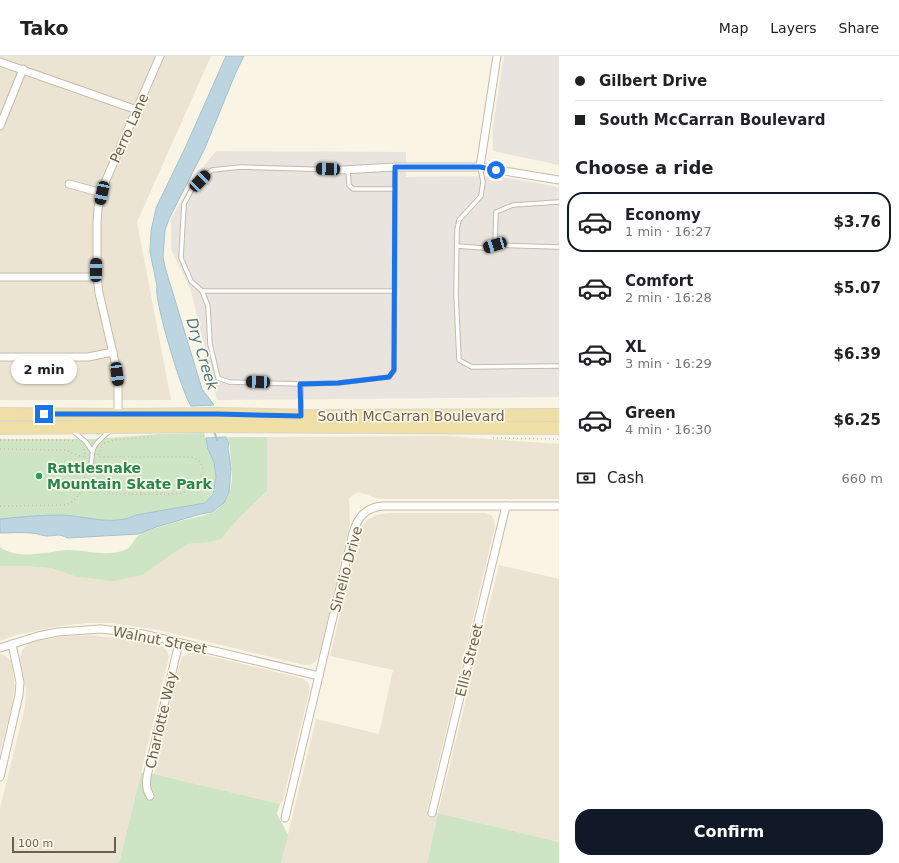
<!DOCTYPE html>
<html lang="en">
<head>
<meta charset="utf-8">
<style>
  body { margin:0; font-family:"DejaVu Sans",sans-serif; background:#f2f2f2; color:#202124; height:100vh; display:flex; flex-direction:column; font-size:15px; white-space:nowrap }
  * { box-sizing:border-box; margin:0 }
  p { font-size:13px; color:#757577 }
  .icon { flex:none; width:22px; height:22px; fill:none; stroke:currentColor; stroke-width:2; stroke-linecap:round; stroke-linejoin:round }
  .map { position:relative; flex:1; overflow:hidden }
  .drawer { display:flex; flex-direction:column; background:#fff; width:340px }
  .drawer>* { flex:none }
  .guide { display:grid; align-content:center; height:88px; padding:0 16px; background:#fff }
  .scale { position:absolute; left:12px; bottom:10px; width:104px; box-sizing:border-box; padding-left:4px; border:2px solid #6e5e4d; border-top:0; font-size:11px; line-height:14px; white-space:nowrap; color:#6e5e4d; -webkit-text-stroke:3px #fcf8ea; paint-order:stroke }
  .end { position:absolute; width:18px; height:18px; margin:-9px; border:5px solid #1a73e8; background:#fff; box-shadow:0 0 0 2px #fff }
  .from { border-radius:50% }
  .bubble { position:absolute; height:28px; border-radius:14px; background:#fff; box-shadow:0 1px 3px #0004; font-size:13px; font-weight:700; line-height:28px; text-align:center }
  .car { position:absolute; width:12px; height:24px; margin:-12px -6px; border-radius:5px; box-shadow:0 0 3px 1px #0007; background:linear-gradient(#222 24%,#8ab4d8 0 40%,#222 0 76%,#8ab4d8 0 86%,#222 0) }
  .guide b { display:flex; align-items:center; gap:14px; height:38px; font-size:15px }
  .guide b+b { border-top:1px solid #e0e0e0 }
  .guide i { width:10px; height:10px; background:#202124 }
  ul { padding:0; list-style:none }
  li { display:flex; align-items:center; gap:12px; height:60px; margin:0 8px 6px; padding:0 8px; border:2px solid transparent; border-radius:16px }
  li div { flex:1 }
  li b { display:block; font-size:15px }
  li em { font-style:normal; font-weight:700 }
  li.current { border-color:#111827 }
  li>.icon { width:36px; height:36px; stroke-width:1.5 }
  h2 { padding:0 16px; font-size:18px; line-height:48px }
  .pay { display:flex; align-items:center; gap:10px; height:44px; padding:0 16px; font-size:15px }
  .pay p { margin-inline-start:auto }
  .primary-button { display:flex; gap:8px; margin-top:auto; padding:8px 16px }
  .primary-button a { flex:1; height:46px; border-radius:16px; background:#111827; color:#fff; font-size:16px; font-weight:700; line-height:46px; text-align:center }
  header { display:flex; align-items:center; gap:24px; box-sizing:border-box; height:56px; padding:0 20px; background:#fff; border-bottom:1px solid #e0e0e0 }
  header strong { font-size:19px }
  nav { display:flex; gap:22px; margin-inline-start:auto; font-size:14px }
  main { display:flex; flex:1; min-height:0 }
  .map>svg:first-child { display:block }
  .residential { fill:#ece4d2 }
  .industrial { fill:#e9e5de }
  .green { fill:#cde4c5 }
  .water { fill:#bcd5e0; stroke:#a3c3d0 }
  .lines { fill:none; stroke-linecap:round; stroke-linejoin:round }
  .stream { stroke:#a3c3d0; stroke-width:2 }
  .service-casing { stroke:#c6baaa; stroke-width:5.5 }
  .minor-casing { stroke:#c6baaa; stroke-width:9 }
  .primary-casing { stroke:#d9d5d1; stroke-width:14 }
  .path { stroke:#cfbba3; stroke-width:1.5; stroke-dasharray:1 3; stroke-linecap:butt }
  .service { stroke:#fff; stroke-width:3.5 }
  .minor { stroke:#fff; stroke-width:7 }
  .primary { stroke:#efdea5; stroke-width:12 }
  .route { stroke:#1a73e8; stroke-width:5 }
  .leisure-dot { fill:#2e9e5b; stroke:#fcf8ea; stroke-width:1.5 }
  .labels { text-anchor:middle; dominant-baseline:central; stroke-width:3.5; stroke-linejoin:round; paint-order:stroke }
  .street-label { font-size:14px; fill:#6e5e4d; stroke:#fcf8ea }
  .leisure-label { font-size:14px; font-weight:bold; fill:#27864d; stroke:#fcf8ea; text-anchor:start }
  .water-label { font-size:15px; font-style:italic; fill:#4d7485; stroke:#fcf8ea }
</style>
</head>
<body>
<header>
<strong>Tako</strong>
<nav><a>Map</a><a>Layers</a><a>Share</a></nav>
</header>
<main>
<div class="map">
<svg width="559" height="807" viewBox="0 0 559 807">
  <rect width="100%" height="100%" fill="#f9f4e4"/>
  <g class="residential">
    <path d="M0,0H211L137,166L171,344H0Z"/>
    <path d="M446,380L559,388V443H379L359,436L354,438L349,442L350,468L319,600L315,606L310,609H304L159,574L111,567H86L54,571L16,579L0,585V510H24L51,512L74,520L169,500L188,488L211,486L221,483L239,462L267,435V381Z"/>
    <path d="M389,457H485L491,459L494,464L495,470L427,755L438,757L499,509L559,523V786L438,757L427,807H281L316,663L379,678L393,614L330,600L361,472L367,464L376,459Z"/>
    <path d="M88,579L110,581L147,586L163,591L167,595L169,601L119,807H0V752L25,651L26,633L20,602L22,594L28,588L37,585L61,581Z"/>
    <path d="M188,597H197L301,622L308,626L310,632L283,744L280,748L154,718L178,613L182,601Z"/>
    <path d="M0,598L6,600L11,605L14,623V635L11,653L0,696Z"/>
  </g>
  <g class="industrial">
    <path d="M504,0H559V109L493,95L492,76Z"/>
    <path d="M216,95L406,96V121L496,120L559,131V341L217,344L191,235L171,193V163L195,121Z"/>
  </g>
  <g class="green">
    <path d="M204,377C211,402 226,424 205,447L116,466L0,465V383H95L161,378Z"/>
    <path d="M227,381H267V435L239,462L221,483L211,486L188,488L169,500L142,519L113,525L74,520L51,512L24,510H0V491C18,505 48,495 69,494C88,494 109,502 127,493C131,491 133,485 136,482C138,479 141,478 143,476C157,472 171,467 185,464C206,459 223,458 230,434C232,425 233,417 231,407C229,398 232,389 227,381Z"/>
    <path d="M141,717L154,718L280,748L277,758L288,779L281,807H119Z"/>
    <path d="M438,757L559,786V807H427Z"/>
  </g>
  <g class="water">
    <path d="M226,0H244L236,16L205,92L169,163L165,174L163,201L165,211L202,333L214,349L191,350C182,337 153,242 157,230L150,196L151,175L156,152L186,90Z"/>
    <path d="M226,381L229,387L228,392L231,413L229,436L224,447L212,456L201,458L156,471L138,478L68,482C57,477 58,480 47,480C42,480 37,477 31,477C21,476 10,477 0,477V463C20,461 39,459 59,459C84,459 112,471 136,459L205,447L213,438L216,421L214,406L208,393L206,382Z"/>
  </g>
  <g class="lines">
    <path class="stream" d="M214,375L217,384"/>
    <defs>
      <g id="service">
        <path d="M480,111L483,126L481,140L459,164L457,174L456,238L459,304L472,311L559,310"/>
        <path d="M348,114L349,129L353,133H395"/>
        <path d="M495,189L559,191"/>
        <path d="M457,190L484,192L495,189L496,156L513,149L559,146"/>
        <path d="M202,235H394"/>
        <path d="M301,328L229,326L218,322L210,288L208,250L202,235L191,225L181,202L184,148L193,131L212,114L241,111L342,114"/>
        <path d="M301,358V328L338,327L389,321L394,315L395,111"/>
        <path d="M72,374L86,386L92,395"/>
        <path d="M91,412C92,390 93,389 110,375"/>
      </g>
      <g id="minor">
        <path d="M0,6L137,54"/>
        <path d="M0,70L23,13"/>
        <path d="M480,111L497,0"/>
        <path d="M342,114L395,111H480L559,124"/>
        <path d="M69,128L102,137"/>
        <path d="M0,221H97"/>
        <path d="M0,301H88L113,296"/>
        <path d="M118,359V327L116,310L99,237L97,221V166L98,152L106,124L160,0"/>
        <path d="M0,592L38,580L58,576L101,573L143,578L319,620"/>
        <path d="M0,721L19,639L20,626L12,588"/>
        <path d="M150,740C146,733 146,728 147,720L179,587"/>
        <path d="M432,757L506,450"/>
        <path d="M285,762L353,477C358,461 365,452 382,450H559"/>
      </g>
      <g id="primary">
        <path d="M0,358L118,359L217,358L307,360L559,359"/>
        <path d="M0,372L222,370L559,372"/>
      </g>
    </defs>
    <use href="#service" class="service-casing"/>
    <use href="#minor" class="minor-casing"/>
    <use href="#primary" class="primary-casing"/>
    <g class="path">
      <path d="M493,382L559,383"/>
      <path d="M0,384H62L76,385"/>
      <path d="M104,387L115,384L152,381"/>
      <path d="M0,393L65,394C72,396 78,401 87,401"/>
      <path d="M84,393L86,401"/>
      <path d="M98,399L102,390"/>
      <path d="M84,401L85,433"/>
      <path d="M0,450L66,449C75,446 77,440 83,434C90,428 104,434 111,438C126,438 142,438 157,438C166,438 176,439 185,436C200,431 213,407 191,401H97"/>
    </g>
    <use href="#service" class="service"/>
    <use href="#minor" class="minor"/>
    <use href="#primary" class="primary"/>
  </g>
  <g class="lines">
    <path class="route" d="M44,358H217L301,360L300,328L338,327L389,321L394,314L395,111H480L496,114"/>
  </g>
  <circle class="leisure-dot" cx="39" cy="420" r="4"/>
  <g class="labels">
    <g class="street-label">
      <text transform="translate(129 72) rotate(-66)">Perro Lane</text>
      <text x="411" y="360">South McCarran Boulevard</text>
      <text transform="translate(346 513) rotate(-75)">Sinelio Drive</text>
      <text transform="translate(160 584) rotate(11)">Walnut Street</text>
      <text transform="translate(469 604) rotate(-76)">Ellis Street</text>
      <text transform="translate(161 664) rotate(-77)">Charlotte Way</text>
    </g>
    <g class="leisure-label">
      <text x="47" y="412">Rattlesnake<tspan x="47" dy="16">Mountain Skate Park</tspan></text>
    </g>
    <g class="water-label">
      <text transform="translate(202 298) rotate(73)">Dry Creek</text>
    </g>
  </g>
</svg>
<div class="scale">100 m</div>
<i class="end from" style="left:496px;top:114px"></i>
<i class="end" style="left:44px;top:358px"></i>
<div class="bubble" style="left:11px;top:300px;width:66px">2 min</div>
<i class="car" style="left:328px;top:113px;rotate:272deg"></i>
<i class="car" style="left:200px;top:125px;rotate:44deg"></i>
<i class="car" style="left:102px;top:137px;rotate:192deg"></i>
<i class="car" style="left:495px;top:189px;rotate:253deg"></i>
<i class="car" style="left:96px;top:214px;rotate:1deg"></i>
<i class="car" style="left:117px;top:318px;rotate:173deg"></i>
<i class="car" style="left:258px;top:326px;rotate:272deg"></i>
</div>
<section class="drawer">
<div class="guide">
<b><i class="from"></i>Gilbert Drive</b>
<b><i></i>South McCarran Boulevard</b>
</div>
<h2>Choose a ride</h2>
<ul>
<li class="current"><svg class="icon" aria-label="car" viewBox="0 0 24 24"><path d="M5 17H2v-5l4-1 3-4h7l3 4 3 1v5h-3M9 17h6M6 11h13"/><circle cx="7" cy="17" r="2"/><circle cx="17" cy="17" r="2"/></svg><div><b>Economy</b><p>1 min · 16:27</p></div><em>$3.76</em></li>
<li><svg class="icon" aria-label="car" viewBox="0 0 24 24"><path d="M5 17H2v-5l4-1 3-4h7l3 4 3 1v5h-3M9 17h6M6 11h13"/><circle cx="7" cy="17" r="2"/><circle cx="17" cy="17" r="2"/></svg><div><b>Comfort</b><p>2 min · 16:28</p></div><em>$5.07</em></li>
<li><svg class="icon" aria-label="car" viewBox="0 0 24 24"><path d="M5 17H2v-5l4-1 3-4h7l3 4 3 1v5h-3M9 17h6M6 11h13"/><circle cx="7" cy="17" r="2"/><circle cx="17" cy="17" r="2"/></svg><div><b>XL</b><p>3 min · 16:29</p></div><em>$6.39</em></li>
<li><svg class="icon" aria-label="car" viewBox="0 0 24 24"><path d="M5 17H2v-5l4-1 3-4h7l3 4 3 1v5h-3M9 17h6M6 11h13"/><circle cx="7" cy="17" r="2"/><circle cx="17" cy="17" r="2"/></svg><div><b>Green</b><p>4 min · 16:30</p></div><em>$6.25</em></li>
</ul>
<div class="pay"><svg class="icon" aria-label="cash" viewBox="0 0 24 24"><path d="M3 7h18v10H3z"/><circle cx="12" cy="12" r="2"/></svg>Cash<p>660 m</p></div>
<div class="primary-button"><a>Confirm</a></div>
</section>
</main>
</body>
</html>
